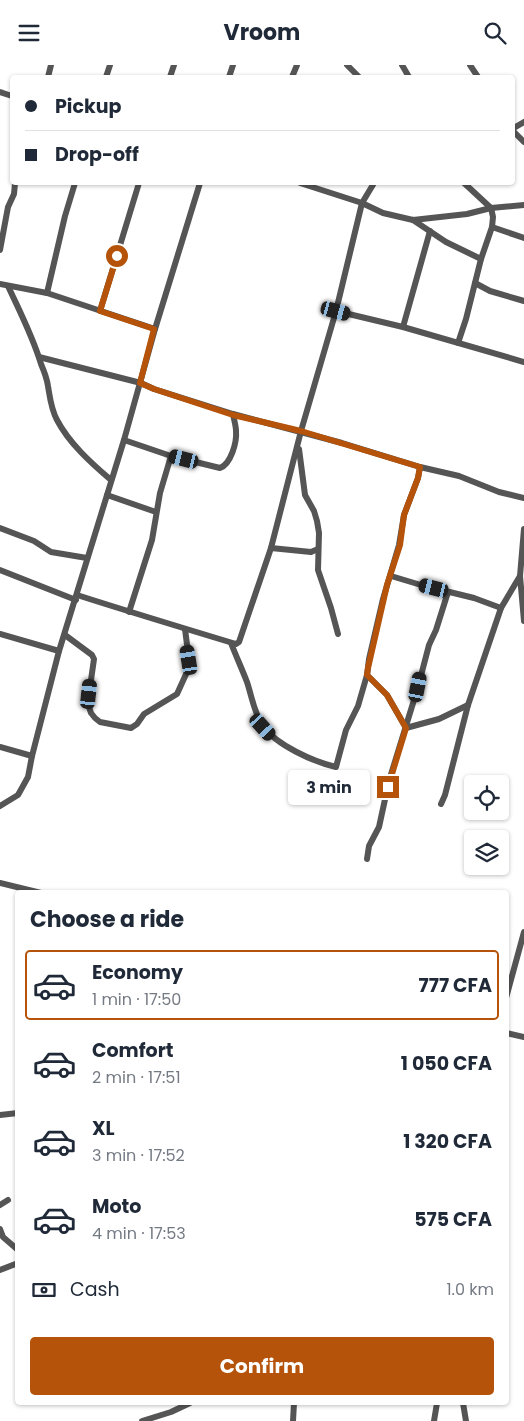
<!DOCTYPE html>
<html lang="en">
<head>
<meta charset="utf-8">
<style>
  body { margin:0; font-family:Poppins,sans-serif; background:#f6f6f7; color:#1f2937; height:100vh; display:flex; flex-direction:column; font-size:19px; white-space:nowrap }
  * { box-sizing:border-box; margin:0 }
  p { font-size:16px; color:#747a83 }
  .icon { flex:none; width:28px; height:28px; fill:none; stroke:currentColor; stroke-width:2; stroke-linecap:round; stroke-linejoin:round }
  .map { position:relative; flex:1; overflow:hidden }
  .drawer { position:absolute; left:15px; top:825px; width:494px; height:515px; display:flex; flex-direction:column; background:#fff; border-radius:5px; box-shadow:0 1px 4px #0004 }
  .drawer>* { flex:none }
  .top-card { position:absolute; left:10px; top:10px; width:505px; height:110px; border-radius:5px; box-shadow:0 1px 4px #0004; display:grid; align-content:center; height:110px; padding:0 15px; background:#fff }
  .controls { position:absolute; left:464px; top:710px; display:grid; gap:10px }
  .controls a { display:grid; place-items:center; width:45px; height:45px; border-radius:5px; background:#fff; box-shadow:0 1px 4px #0004; font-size:25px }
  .end { position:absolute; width:22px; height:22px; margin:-11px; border:6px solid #b45309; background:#fff; box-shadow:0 0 0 2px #fff }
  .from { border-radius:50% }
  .bubble { position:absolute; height:35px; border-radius:5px; background:#fff; box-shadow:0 1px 4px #0004; font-size:16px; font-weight:700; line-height:35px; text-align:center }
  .car { position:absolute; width:15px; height:30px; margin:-15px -8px; border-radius:6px; box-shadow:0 0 4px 1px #0007; background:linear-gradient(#222 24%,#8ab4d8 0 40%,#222 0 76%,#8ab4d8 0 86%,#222 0) }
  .top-card b { display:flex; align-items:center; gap:18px; height:48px; font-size:19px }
  .top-card b+b { border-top:1px solid #e0e1e3 }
  .top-card i { width:12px; height:12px; background:#1f2937 }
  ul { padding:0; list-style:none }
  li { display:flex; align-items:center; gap:15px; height:70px; margin:0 10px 8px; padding:0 5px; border:2px solid transparent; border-radius:5px }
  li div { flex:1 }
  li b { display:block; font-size:19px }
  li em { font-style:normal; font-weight:700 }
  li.selected { border-color:#b45309 }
  li>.icon { width:45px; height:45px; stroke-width:1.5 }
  h2 { padding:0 15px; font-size:22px; line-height:60px }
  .pay { display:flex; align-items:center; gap:12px; height:55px; padding:0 15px; font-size:19px }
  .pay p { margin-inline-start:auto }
  .button { display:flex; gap:10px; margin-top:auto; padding:10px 15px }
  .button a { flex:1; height:58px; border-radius:5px; background:#b45309; color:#fff; font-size:20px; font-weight:700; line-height:58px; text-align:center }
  header { display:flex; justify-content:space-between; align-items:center; height:65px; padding:0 15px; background:#fff; font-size:22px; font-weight:700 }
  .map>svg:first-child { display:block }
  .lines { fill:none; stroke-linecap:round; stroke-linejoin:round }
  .minor { stroke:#555; stroke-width:6 }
  .route { stroke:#b45309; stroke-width:6 }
</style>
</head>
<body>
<header><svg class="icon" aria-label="menu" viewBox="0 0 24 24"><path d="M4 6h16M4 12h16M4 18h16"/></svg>Vroom<svg class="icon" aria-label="search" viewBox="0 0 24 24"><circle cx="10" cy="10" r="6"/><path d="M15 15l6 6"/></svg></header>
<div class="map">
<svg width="524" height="1356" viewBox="0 0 524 1356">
  <rect width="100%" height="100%" fill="#fff"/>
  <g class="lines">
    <g class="minor">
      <path d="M347,0L359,12"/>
      <path d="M402,0L409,12"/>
      <path d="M470,0L478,12"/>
      <path d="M48,12L51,0"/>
      <path d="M106,12L110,0"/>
      <path d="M170,12L174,0"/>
      <path d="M229,12L233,0"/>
      <path d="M292,12L297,0"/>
      <path d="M0,27L12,31"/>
      <path d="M512,64L524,57"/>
      <path d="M512,65L524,77"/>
      <path d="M300,118L362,138L383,148L413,155L467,149L491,143L493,152L492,162L481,194L466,254L458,278"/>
      <path d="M464,118L491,143L524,140"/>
      <path d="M413,155L446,177L481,194"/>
      <path d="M492,162L524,173"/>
      <path d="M0,185L8,142L14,129L15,118"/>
      <path d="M475,218L490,226L524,236"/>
      <path d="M0,219L47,228L155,264"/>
      <path d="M8,221C20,247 33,272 41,299C44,306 47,314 48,321C50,333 51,344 57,355C69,378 91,398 111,415"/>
      <path d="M47,228L65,151L75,118"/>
      <path d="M100,246L139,118"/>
      <path d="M336,246L403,262L524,297"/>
      <path d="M403,262L430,166"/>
      <path d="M39,292L141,318L154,324L233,349L342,378L420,402L459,411L499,427L524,433"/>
      <path d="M124,375L171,391L220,403C231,399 237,377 236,366C236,361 234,355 233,349"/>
      <path d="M299,384L305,430L314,446L317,456L319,468L318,505L331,543L338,569"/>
      <path d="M107,430L156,447"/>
      <path d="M0,463L34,476L51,487L87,493"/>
      <path d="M524,464L520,511L524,556"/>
      <path d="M271,483L311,487L318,484"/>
      <path d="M0,505L76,535"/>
      <path d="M391,511L421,520L474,533L501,543"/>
      <path d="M77,530C130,547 183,563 236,579L239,577L271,483L301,366L336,246L362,138L374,118"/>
      <path d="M129,547L152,475L160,428L171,391"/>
      <path d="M0,569L59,586"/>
      <path d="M65,570L92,590L94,594L89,629V642L91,648L95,653L100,657L131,663L137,659L144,649L177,629L187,607L189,595L185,564"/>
      <path d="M231,578C236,591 242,604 247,617C252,632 254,648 263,661C276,680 314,697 336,702L346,665L358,641L367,610L369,594L383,534L399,480L404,450L418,413L420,402"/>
      <path d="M367,610L387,630L406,663"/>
      <path d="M406,663L439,654L468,640"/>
      <path d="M0,682L32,691L59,586L124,375L155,264L200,118"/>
      <path d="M441,739L445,730L468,640L501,543L520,511"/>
      <path d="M0,741L18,730L28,712L32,691"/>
      <path d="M367,794L369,781L379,762L389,716L418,622L429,580L436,565L448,527"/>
      <path d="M0,818L41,828"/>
      <path d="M506,933L524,867"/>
      <path d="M506,968L524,972"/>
      <path d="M0,1050L18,1048"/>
      <path d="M0,1140L8,1135"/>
      <path d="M0,1164L3,1172L18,1185"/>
      <path d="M0,1205L18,1198"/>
      <path d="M463,1338L466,1356"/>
      <path d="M142,1356L171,1347L190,1338"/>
      <path d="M293,1356L294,1338"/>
      <path d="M434,1356L437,1338"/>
    </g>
  </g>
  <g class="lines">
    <path class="route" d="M117,191L100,246L154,264L140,318L154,324L233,350L301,366L420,402L418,413L404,450L400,480L387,520L368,603L367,610L387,630L406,663L388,722"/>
  </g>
</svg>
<div class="controls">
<a><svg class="icon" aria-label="locate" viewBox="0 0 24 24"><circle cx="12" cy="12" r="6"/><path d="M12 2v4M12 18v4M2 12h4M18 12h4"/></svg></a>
<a><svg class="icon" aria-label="layers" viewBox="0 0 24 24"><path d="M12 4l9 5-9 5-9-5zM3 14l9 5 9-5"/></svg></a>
</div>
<i class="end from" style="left:117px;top:191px"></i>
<i class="end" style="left:388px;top:722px"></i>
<div class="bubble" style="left:288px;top:705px;width:82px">3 min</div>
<i class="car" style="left:336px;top:246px;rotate:105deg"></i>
<i class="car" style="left:184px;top:394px;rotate:284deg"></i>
<i class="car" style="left:434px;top:523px;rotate:284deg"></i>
<i class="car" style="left:189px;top:595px;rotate:351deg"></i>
<i class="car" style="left:418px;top:622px;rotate:11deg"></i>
<i class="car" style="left:89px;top:629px;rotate:6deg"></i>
<i class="car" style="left:263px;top:662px;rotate:138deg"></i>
<div class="top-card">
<b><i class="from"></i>Pickup</b>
<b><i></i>Drop-off</b>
</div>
<section class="drawer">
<h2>Choose a ride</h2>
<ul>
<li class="selected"><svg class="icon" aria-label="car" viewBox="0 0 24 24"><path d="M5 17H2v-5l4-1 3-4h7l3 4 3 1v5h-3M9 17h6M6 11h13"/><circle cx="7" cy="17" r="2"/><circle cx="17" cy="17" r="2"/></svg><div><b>Economy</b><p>1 min · 17:50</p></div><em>777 CFA</em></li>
<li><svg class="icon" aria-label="car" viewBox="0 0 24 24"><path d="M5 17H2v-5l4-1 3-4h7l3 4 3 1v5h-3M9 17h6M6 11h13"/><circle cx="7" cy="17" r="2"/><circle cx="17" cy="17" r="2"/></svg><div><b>Comfort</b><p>2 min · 17:51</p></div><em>1 050 CFA</em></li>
<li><svg class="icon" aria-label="car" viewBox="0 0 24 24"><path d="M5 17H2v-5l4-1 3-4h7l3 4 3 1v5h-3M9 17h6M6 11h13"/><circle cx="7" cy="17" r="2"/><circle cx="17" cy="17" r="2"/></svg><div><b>XL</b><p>3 min · 17:52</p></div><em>1 320 CFA</em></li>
<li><svg class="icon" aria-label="car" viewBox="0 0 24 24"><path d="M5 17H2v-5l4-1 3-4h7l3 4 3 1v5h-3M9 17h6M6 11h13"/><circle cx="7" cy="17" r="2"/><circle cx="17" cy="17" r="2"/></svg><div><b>Moto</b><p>4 min · 17:53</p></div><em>575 CFA</em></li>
</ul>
<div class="pay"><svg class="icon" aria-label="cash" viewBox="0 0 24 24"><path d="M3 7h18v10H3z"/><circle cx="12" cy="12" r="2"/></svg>Cash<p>1.0 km</p></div>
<div class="button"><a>Confirm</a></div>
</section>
</div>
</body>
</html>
